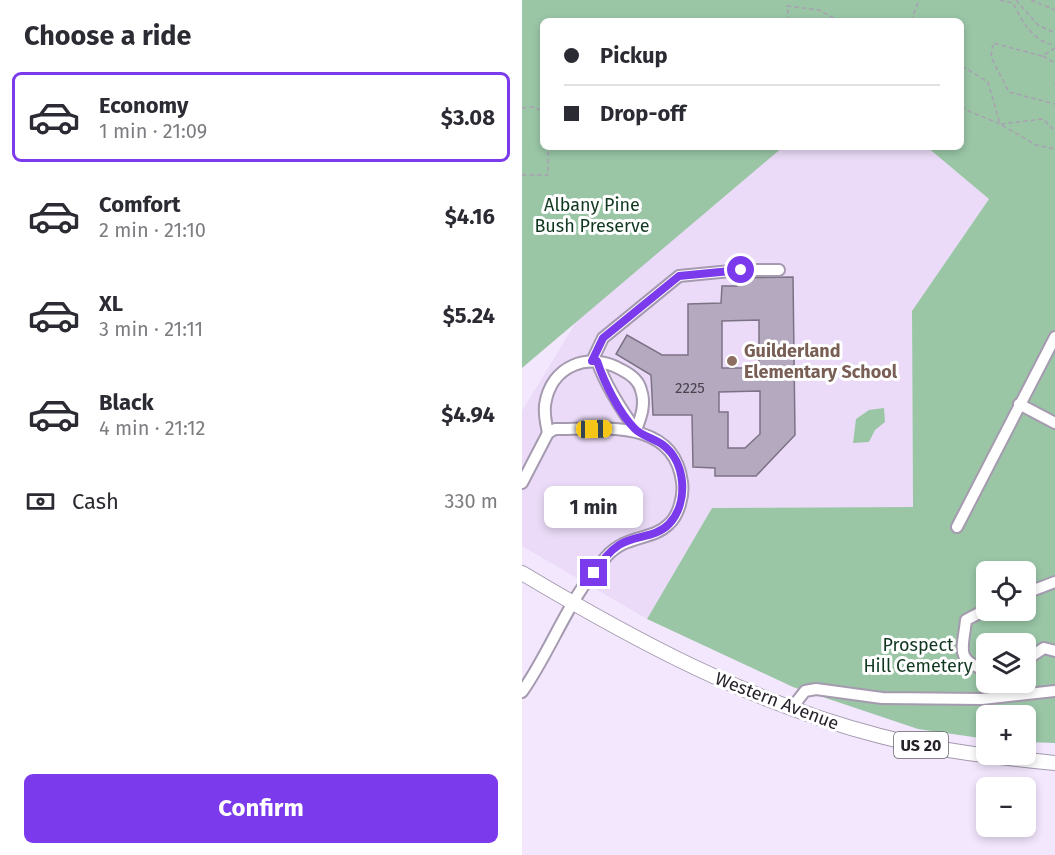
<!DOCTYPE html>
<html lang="en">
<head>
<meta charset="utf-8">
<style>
  body { margin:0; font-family:"Fira Sans",sans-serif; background:#f2f2f3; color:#2b2b33; height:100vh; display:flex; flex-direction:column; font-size:22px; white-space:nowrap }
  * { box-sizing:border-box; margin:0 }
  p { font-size:20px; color:#7c7c81 }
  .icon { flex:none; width:33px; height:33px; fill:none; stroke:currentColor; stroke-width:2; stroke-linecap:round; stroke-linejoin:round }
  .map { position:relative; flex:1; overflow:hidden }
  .panel { display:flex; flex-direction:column; background:#fff; width:522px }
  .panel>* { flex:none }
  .hud { position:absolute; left:18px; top:18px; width:424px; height:132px; border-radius:9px; box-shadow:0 3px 9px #0003; display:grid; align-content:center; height:132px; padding:0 24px; background:#fff }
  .controls { position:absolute; left:454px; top:561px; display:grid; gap:12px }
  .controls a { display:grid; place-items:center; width:60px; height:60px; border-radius:9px; background:#fff; box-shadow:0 3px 9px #0003; font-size:30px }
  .end { position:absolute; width:27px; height:27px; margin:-14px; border:8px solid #7c3aed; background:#fff; box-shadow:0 0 0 3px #fff }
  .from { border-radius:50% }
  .bubble { position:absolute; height:42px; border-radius:9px; background:#fff; box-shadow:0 3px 9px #0003; font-size:20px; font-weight:700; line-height:42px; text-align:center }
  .car { position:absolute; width:18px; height:36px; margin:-18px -9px; border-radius:8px; box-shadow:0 0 4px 2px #0007; background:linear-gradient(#f5c518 24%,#345 0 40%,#f5c518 0 76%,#345 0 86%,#f5c518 0) }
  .hud b { display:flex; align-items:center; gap:21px; height:57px; font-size:22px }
  .hud b+b { border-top:2px solid #e1e1e2 }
  .hud i { width:15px; height:15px; background:#2b2b33 }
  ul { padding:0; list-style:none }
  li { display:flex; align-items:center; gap:18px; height:90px; margin:0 12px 9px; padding:0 12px; border:3px solid transparent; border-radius:9px }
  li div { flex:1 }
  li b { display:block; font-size:22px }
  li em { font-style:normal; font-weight:700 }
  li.current { border-color:#7c3aed }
  li>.icon { width:54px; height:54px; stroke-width:1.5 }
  h2 { padding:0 24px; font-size:27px; line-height:72px }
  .pay { display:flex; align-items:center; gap:15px; height:66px; padding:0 24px; font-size:22px }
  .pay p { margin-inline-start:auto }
  .primary-button { display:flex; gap:12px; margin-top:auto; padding:12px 24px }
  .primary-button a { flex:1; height:69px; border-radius:9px; background:#7c3aed; color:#fff; font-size:24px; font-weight:700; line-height:69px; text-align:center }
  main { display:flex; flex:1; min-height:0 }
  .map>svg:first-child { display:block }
  .built { fill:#ebdbf8 }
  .green { fill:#9ac6a6; fill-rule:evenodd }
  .building { fill:#b4a9be; stroke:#7c7285; stroke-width:1.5; fill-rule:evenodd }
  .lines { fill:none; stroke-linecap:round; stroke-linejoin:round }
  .minor-casing { stroke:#a59aaf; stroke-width:14 }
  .major-casing { stroke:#a59aaf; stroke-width:16 }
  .path { stroke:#a9a0b1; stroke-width:1.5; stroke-dasharray:4.5 3; stroke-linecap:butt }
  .minor { stroke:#fff; stroke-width:10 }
  .major { stroke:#fff; stroke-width:14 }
  .route { stroke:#7c3aed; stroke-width:8 }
  .education-dot { fill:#8d6e63; stroke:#fff; stroke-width:2 }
  .labels { text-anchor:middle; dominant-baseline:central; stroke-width:6; stroke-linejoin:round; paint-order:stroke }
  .number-label { font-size:15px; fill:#4a444f }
  .shield { fill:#fff; stroke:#68646a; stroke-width:1.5 }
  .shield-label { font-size:16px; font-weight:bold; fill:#27222a }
  .park-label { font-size:18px; fill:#10381f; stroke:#fff }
  .education-label { font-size:18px; font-weight:bold; fill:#785e54; stroke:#fff; text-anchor:start }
  .street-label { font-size:18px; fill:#27222a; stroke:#fff }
</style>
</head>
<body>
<main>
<section class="panel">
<h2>Choose a ride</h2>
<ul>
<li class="current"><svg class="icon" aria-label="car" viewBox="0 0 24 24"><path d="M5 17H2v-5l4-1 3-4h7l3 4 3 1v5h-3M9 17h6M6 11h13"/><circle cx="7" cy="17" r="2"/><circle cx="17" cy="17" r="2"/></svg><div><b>Economy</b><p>1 min · 21:09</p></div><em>$3.08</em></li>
<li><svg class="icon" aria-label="car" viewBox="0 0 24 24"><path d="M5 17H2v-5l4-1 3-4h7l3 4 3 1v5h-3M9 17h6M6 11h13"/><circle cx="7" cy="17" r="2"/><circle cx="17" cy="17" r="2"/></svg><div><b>Comfort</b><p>2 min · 21:10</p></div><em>$4.16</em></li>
<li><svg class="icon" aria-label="car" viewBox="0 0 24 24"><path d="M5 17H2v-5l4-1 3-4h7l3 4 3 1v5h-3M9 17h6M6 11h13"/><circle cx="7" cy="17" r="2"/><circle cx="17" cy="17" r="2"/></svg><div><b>XL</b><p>3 min · 21:11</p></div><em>$5.24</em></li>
<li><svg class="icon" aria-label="car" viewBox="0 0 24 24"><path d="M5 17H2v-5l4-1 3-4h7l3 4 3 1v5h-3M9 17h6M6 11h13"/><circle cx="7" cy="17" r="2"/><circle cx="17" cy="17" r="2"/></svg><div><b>Black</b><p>4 min · 21:12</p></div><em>$4.94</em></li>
</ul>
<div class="pay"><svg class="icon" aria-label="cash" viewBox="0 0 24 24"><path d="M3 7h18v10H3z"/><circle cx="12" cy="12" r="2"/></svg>Cash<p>330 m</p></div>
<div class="primary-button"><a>Confirm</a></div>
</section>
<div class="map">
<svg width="533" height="855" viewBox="0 0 533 855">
  <rect width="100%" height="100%" fill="#f3e7fe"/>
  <path class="built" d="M259,147H405L467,199L390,311L391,507L190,508L125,619L0,546V411L68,299Z"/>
  <g class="green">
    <path d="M0,0H533V743L504,742V716H465V739L396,729L271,687L125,619L190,508L391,507L390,311L467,199L405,147H440V21H21V147H261L0,368ZM465,572H504V610H465ZM465,644H504V682H465Z"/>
    <path d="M362,408L363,422L353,430L347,442L331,443L334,419L347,410Z"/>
  </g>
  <path class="building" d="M271,277L273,435L234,476H193V468L171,467L170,415H131L129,375L94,354L105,335L140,355H166V304L199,303L200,286H215L214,278ZM237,320V368H200V321ZM238,391V434L223,448H206V412H197V392Z"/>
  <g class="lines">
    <defs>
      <g id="minor">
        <path d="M70,361L81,338L157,276L219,270H257"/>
        <path d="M75,361C84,386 98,408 114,430"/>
        <path d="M497,404L533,423"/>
        <path d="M26,433C24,424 22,414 23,405C29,365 67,351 100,370C108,374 117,381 119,390C124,404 119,417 114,430"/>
        <path d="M0,483L26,433L33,429C80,429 152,418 160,482C162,495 157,515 147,524C130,541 104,534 84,557C47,597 30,649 0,692"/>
        <path d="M435,527L533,337"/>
        <path d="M504,593L533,582"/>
        <path d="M465,609L444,620C441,650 432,659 465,671"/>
        <path d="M504,665L510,656L522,648L533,651"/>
        <path d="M269,709L283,691L294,689L360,698L460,699L533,691"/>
      </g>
      <path id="major" d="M0,573C114,641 229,703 358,736C415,751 474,757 533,763"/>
    </defs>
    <use href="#minor" class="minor-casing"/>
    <use href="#major" class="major-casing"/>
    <g class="path">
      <path d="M478,0L491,3C500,21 511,42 533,45"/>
      <path d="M494,0L516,25L533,33"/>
      <path d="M509,0L533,10"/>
      <path d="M267,21L265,6L297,10L317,21"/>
      <path d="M389,21L397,0"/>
      <path d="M533,48L520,56L471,43L469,57L487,92L533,104"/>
      <path d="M521,56L533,63"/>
      <path d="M440,66L466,82L478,124L521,119L533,131"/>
      <path d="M533,82V84"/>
      <path d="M440,106L444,110L478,124L514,145L533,149"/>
      <path d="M0,108L11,107L21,111"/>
      <path d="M58,147L63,150L65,147"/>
      <path d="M0,175H26V147"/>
    </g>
    <use href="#minor" class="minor"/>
    <use href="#major" class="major"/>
  </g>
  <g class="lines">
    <path class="route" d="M72,573C79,563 86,552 97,545C112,535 134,538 147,524C167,503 164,462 141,445C133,439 120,436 113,429C97,413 82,382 75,361H70L81,338L157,276L219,270"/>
  </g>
  <circle class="education-dot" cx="210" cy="361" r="6"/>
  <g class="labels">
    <g class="number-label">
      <text x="168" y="388">2225</text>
    </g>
    <rect class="shield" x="372" y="732" width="54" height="26" rx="4.5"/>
    <g class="shield-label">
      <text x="399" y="745">US 20</text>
    </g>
    <g class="park-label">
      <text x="70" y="205">Albany Pine<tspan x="70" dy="21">Bush Preserve</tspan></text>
      <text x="396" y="645">Prospect<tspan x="396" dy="21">Hill Cemetery</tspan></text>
    </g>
    <g class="education-label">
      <text x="222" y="351">Guilderland<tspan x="222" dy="21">Elementary School</tspan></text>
    </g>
    <g class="street-label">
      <text transform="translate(255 701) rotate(21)">Western Avenue</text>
    </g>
  </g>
</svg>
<div class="controls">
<a><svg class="icon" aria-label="locate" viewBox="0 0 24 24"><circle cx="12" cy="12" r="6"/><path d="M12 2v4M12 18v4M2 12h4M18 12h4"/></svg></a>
<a><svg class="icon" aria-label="layers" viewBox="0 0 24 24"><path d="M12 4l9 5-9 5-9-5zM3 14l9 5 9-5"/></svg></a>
<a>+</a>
<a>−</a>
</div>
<i class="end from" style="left:219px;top:270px"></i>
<i class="end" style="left:72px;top:573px"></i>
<div class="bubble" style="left:22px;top:486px;width:99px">1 min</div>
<i class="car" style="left:72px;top:429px;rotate:89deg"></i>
<div class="hud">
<b><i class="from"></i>Pickup</b>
<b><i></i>Drop-off</b>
</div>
</div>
</main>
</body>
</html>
